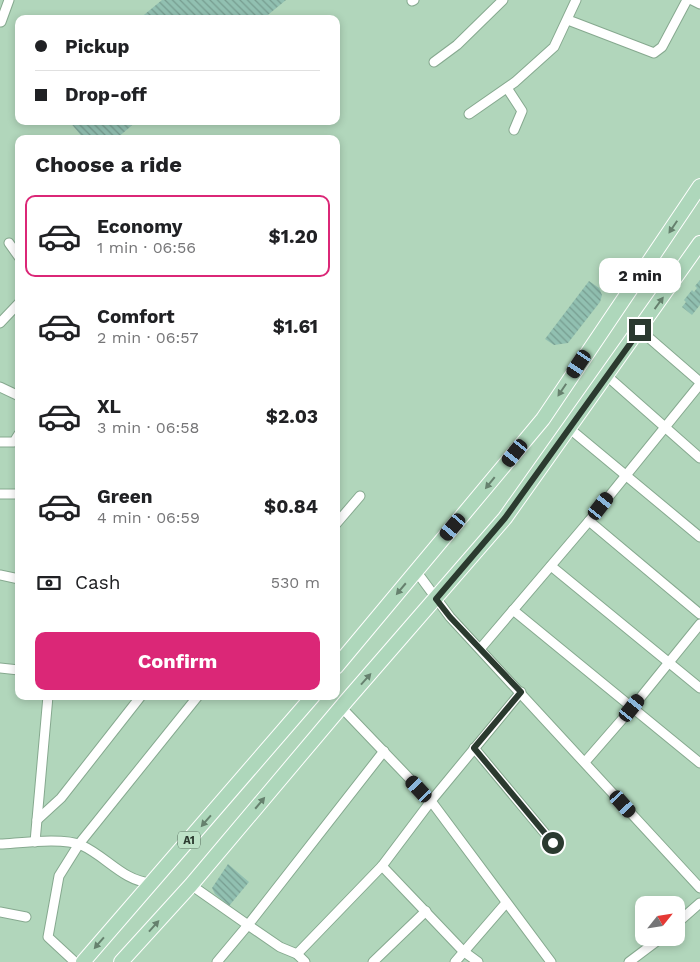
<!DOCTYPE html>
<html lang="en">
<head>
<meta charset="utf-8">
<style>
  body { margin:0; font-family:"Work Sans",sans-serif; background:#f6f6f6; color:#202124; height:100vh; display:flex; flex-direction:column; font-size:19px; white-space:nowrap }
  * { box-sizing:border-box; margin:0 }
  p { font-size:16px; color:#757577 }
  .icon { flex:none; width:28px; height:28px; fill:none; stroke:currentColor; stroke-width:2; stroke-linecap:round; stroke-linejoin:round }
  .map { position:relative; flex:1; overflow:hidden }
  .side { position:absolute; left:15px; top:135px; width:325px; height:565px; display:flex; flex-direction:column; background:#fff; border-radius:10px; box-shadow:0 2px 8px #0003 }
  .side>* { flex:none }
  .banner { position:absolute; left:15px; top:15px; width:325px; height:110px; border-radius:10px; box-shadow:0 2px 8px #0003; display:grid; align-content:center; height:110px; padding:0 20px; background:#fff }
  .needle { width:32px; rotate:60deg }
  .fabs { position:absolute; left:635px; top:896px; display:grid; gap:10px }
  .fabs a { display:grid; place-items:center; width:50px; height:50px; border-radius:10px; background:#fff; box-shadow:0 2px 8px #0003; font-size:25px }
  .end { position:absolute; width:22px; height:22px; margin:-11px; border:6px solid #2b3a2f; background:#fff; box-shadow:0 0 0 2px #fff }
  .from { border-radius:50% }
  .bubble { position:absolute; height:35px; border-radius:10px; background:#fff; box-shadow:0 2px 8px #0003; font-size:16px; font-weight:700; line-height:35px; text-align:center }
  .car { position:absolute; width:15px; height:30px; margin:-15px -8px; border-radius:6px; box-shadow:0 0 4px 1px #0007; background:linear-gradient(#222 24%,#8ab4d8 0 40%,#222 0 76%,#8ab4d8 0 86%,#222 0) }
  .banner b { display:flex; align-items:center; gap:18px; height:48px; font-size:19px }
  .banner b+b { border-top:1px solid #e0e0e0 }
  .banner i { width:12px; height:12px; background:#202124 }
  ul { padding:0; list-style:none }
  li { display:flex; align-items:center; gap:15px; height:82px; margin:0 10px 8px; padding:0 10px; border:2px solid transparent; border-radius:10px }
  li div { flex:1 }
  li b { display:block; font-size:19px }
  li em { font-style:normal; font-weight:700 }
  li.active { border-color:#db2777 }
  li>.icon { width:45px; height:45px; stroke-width:1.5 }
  h2 { padding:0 20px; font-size:22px; line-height:60px }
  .pay { display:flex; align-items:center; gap:12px; height:55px; padding:0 20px; font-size:19px }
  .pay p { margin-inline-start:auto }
  .action { display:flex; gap:10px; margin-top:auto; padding:10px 20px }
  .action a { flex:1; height:58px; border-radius:10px; background:#db2777; color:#fff; font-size:20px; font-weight:700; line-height:58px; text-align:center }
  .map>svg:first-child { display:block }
  .building { fill:url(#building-back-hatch) }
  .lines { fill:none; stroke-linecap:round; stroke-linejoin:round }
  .minor-casing { stroke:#86a98f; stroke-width:11 }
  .primary-casing { stroke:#fff; stroke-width:16 }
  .minor { stroke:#fff; stroke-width:9 }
  .primary { stroke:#aed7bb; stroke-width:14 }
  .oneway { fill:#66816e }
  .route { stroke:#2b3a2f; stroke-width:6 }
  .labels { text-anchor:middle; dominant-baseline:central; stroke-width:4; stroke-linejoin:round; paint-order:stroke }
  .shield { fill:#bee3c8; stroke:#576d5d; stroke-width:1 }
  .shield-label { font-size:11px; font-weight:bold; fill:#2b3a2f }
</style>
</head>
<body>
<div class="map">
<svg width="700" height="962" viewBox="0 0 700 962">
  <defs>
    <pattern id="building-back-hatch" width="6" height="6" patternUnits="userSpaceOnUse" patternTransform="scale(1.25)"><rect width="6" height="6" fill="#91c0b1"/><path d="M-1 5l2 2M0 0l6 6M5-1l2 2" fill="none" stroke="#779d90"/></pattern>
  </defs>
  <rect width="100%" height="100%" fill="#b1d6bb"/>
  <g class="building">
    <path d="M162,0H286L263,19H139Z"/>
    <path d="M69,121H137L116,139H84Z"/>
    <path d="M700,280V305L692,315L682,307L686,302L684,300L692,290L694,292L697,288L695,286Z"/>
    <path d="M589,281L599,288L602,295L600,302L568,343L554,345L545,339Z"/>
    <path d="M228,864L249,882L229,906L215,894L212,888Z"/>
  </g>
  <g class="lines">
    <defs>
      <g id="minor">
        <path d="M692,0L700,4"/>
        <path d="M412,1L414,0"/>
        <path d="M568,20L654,53L662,47L687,0"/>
        <path d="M1,22L9,0"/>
        <path d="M434,62L457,45L503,0"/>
        <path d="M507,88L522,111L514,130"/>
        <path d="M469,114L515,82L554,47L576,0"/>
        <path d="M9,243L19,257"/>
        <path d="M0,323L19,303"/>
        <path d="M640,330L700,382"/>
        <path d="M607,376L700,458"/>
        <path d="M0,387L19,396"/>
        <path d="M570,429L700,537"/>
        <path d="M0,442H14L19,434"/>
        <path d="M0,494H19"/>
        <path d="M589,521L700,614"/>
        <path d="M336,524L360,496"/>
        <path d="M551,566L700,688"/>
        <path d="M416,571L450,617L700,888"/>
        <path d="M0,575L19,579"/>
        <path d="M513,610L700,763"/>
        <path d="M480,649L589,521L700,384"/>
        <path d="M0,668L19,670"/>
        <path d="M341,707L431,801L521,692"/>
        <path d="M474,748L553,843"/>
        <path d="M585,762L632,708L700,624"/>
        <path d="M37,820L61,798L141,696"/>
        <path d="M35,842L48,696"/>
        <path d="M0,844C20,843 63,837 81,845C106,856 123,881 151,883"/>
        <path d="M382,866L463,951L478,962"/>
        <path d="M191,885L248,925L217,962"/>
        <path d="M0,912L26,917"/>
        <path d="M676,924L700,903"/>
        <path d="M297,954L382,866L431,801L551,962"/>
        <path d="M75,962L48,937L59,876L79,844L198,696"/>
        <path d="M305,962L297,954L280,947L248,925L384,751"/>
        <path d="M373,962L426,911"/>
        <path d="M455,962L506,903"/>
        <path d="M629,962L661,938"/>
      </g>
      <g id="primary">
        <path d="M336,667L543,419L700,186"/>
        <path d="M83,962L313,696"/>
        <path d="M121,962L191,885L347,700L505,518L700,243"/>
      </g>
    </defs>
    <use href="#minor" class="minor-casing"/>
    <use href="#primary" class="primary-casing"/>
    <use href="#minor" class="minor"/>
    <use href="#primary" class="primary"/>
  </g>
  <defs><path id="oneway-solid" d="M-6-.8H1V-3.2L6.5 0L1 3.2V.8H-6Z" transform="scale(1.25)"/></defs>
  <g class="oneway">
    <use href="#oneway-solid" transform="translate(673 227) rotate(124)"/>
    <use href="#oneway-solid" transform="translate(659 303) rotate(-54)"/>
    <use href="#oneway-solid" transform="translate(562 390) rotate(124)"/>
    <use href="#oneway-solid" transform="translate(490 483) rotate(129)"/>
    <use href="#oneway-solid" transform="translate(401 589) rotate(130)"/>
    <use href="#oneway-solid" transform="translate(366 679) rotate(-48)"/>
    <use href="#oneway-solid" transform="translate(260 803) rotate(-50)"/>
    <use href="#oneway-solid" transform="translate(206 821) rotate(131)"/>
    <use href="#oneway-solid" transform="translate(154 926) rotate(-48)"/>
    <use href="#oneway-solid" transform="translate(99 943) rotate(131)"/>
  </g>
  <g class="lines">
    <path class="route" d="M553,843L474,748L521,692L450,617L436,599L505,518L640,330"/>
  </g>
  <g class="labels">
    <rect class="shield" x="178" y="831.5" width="22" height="17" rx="4"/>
    <g class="shield-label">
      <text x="189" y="840">A1</text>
    </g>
  </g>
</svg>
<div class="fabs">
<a><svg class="needle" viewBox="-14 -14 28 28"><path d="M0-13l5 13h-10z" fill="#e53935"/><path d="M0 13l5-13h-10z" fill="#757577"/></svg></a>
</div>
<i class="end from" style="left:553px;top:843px"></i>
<i class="end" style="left:640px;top:330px"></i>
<div class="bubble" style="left:599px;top:258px;width:82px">2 min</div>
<i class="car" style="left:579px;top:364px;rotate:214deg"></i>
<i class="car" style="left:515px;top:453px;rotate:219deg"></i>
<i class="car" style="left:601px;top:506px;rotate:38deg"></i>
<i class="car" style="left:453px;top:527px;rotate:220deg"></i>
<i class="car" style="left:632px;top:708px;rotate:39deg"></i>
<i class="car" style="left:419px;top:789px;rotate:317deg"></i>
<i class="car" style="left:623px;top:804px;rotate:138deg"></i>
<div class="banner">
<b><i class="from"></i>Pickup</b>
<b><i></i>Drop-off</b>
</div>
<section class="side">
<h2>Choose a ride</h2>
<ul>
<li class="active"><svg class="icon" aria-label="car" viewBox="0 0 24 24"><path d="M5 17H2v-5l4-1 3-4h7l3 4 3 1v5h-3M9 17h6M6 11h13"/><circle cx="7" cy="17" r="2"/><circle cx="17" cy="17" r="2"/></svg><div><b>Economy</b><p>1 min · 06:56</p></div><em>$1.20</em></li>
<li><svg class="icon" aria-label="car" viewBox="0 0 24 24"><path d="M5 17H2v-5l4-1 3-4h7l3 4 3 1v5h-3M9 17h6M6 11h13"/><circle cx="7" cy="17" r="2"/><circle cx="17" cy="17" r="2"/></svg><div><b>Comfort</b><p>2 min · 06:57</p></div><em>$1.61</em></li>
<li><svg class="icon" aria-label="car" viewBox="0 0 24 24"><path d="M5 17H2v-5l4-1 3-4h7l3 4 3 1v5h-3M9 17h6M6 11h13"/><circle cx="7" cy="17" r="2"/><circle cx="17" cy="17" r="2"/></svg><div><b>XL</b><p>3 min · 06:58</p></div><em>$2.03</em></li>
<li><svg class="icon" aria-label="car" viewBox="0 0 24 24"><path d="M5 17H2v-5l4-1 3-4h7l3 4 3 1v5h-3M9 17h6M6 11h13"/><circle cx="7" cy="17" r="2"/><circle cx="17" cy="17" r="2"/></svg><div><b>Green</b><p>4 min · 06:59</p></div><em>$0.84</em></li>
</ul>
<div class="pay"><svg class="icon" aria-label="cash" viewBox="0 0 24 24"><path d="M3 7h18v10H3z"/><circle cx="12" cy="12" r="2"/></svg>Cash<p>530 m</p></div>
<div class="action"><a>Confirm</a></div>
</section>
</div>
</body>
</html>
